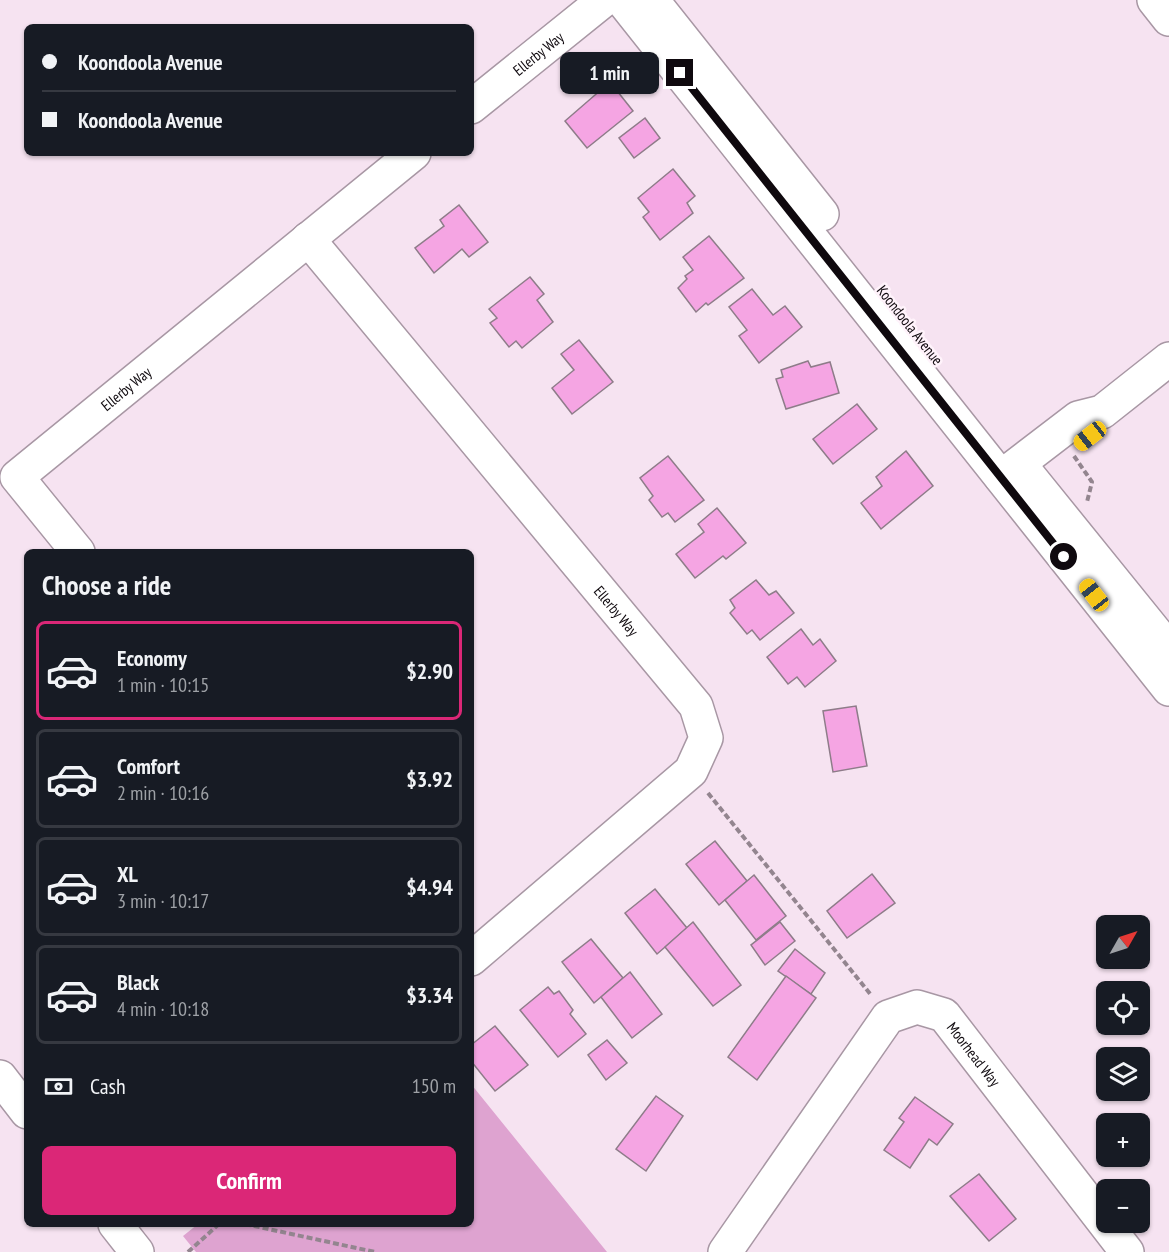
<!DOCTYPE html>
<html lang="en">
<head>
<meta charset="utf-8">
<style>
  body { margin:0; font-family:"PT Sans Narrow",sans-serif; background:#20242c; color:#f1f3f6; height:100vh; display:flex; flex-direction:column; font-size:22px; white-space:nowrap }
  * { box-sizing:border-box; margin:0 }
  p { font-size:20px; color:#9ea1a6 }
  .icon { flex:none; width:33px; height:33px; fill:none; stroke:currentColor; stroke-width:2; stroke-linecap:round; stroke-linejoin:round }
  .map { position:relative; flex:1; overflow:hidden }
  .drawer { position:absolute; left:24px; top:549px; width:450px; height:678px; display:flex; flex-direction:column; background:#171b24; border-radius:9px; box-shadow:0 2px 4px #0004 }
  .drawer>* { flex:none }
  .banner { position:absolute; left:24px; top:24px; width:450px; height:132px; border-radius:9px; box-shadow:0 2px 4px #0004; display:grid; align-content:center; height:132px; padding:0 18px; background:#171b24 }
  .needle { width:39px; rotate:51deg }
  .buttons { position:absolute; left:1096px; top:915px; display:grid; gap:12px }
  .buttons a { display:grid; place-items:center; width:54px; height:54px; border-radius:9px; background:#171b24; box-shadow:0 2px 4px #0004; font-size:30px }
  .end { position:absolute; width:27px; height:27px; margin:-14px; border:8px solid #0f090e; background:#fff; box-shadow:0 0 0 3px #fff }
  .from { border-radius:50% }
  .bubble { position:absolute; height:42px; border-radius:9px; background:#171b24; box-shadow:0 2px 4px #0004; font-size:20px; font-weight:800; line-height:42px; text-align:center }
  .car { position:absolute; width:18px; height:36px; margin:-18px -9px; border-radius:8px; box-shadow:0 0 4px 2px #0007; background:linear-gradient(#f5c518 24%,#345 0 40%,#f5c518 0 76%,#345 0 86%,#f5c518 0) }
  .banner b { display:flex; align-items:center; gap:21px; height:57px; font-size:22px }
  .banner b+b { border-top:2px solid #363941 }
  .banner i { width:15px; height:15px; background:#f1f3f6 }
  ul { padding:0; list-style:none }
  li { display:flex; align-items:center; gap:18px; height:99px; margin:0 12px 9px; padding:0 6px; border:3px solid #363941; border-radius:9px }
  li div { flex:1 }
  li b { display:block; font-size:22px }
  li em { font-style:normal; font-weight:800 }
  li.current { border-color:#db2777 }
  li>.icon { width:54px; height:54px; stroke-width:1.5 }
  h2 { padding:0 18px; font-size:27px; line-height:72px }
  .pay { display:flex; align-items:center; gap:15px; height:66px; padding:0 18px; font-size:22px }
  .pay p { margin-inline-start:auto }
  .primary-button { display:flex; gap:12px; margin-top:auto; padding:12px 18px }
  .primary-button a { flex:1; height:69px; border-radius:9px; background:#db2777; color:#fff; font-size:24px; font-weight:800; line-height:69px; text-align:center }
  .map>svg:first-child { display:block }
  .green { fill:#dea3d0 }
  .building { fill:#f5a5e3; stroke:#8e7c89; stroke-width:1.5 }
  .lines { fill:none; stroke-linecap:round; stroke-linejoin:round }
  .minor-casing { stroke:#a897a4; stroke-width:36 }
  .tertiary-casing { stroke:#a897a4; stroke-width:36 }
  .path { stroke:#93858f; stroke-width:4; stroke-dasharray:6 3; stroke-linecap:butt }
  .minor { stroke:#fff; stroke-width:33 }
  .tertiary { stroke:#fff; stroke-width:33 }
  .route { stroke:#0f090e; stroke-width:8 }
  .labels { text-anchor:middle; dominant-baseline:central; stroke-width:5; stroke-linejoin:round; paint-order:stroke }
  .street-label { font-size:15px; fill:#0f090e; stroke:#fff3fb }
</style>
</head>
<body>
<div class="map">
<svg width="1169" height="1252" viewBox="0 0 1169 1252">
  <rect width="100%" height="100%" fill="#f6e3f1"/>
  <path class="green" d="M471,1084L607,1252H196L183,1236L198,1224H471Z"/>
  <g class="building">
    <path d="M610,82L633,111L587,148L565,121Z"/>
    <path d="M645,118L660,138L634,158L619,138Z"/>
    <path d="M673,169L695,196L687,203L693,213L660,240L643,217L649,212L638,198Z"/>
    <path d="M459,205L488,242L469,257L462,249L434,273L415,248L444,226L440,220Z"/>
    <path d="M709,236L744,278L708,305L706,303L696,312L678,288L687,279L685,276L693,270L683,257Z"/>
    <path d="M530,277L544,294L537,300L553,322L522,348L516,341L509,347L490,323L497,318L489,309Z"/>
    <path d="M752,289L773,315L785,306L802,327L759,363L739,336L747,330L729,307Z"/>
    <path d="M579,340L613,382L572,414L552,388L574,370L561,354Z"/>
    <path d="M808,361L811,367L830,362L839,393L786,409L776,379L783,377L781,370Z"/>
    <path d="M857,404L877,429L833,464L813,439Z"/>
    <path d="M906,451L933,486L881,529L861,503L882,486L876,477Z"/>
    <path d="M668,456L704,500L675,522L668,513L662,517L649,500L653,496L640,478Z"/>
    <path d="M717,508L746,543L726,559L723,556L695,578L676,554L704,532L698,524Z"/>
    <path d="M756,580L769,595L776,591L794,613L760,640L752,630L747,634L730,613L735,608L730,600Z"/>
    <path d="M801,629L813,645L820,639L836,661L805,687L797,677L788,684L767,657Z"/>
    <path d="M856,706L867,766L833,772L823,711Z"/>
    <path d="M715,841L747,881L719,905L686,864Z"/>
    <path d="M872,874L895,903L847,938L827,911Z"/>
    <path d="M754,875L786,916L756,940L725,900Z"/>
    <path d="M655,889L687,928L657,954L625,913Z"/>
    <path d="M693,922L741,985L713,1006L665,947Z"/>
    <path d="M780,922L795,941L765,965L751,945Z"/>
    <path d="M591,939L623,978L594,1003L562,962Z"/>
    <path d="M795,949L825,973L811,994L778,971Z"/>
    <path d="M630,972L662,1014L632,1038L601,997Z"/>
    <path d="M786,976L816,998L757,1080L728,1057Z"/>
    <path d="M548,987L554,994L559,991L573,1010L570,1014L586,1034L558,1057L520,1010Z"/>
    <path d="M495,1026L528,1065L495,1091L471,1061V1045Z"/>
    <path d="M607,1040L627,1063L606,1080L588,1055Z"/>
    <path d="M656,1096L683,1116L646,1171L616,1149Z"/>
    <path d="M915,1097L953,1124L937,1145L929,1139L910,1168L884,1150L904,1122L899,1118Z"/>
    <path d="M979,1174L1016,1219L989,1241L950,1196Z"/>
  </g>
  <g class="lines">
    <defs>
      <g id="minor">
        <path d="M1154,0L1169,19"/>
        <path id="s1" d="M471,107L604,0"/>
        <path id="s2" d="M308,239L696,706L706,738L691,771L471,959"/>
        <path d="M1001,477L1078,418L1102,412L1169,359"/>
        <path id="s3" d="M78,552L17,477L414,153"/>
        <path d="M0,1077L27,1112"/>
        <path d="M115,1224L137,1252"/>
        <path id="s4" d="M725,1252L888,1017L917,1007L944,1015L1127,1252"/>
      </g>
      <g id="tertiary">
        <path d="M622,0L1169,689"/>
        <path d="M652,0L822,214"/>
        <path d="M1025,471L1169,649"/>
      </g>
    </defs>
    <use href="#minor" class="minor-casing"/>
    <use href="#tertiary" class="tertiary-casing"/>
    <g class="path">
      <path d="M1074,456L1092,482L1087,502"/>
      <path d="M708,793L871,995"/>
      <path d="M245,1224L375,1252"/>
      <path d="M188,1252L219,1224"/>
    </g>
    <use href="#minor" class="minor"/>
    <use href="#tertiary" class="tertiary"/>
  </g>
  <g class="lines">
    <path class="route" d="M680,73L1064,557"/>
  </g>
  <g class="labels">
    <g class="street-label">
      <text stroke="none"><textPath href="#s1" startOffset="86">Ellerby Way</textPath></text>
      <text transform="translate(910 325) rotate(52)">Koondoola Avenue</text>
      <text stroke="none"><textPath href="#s3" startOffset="237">Ellerby Way</textPath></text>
      <text stroke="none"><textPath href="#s2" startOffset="483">Ellerby Way</textPath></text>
      <text stroke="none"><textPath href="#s4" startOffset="394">Moorhead Way</textPath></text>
    </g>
  </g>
</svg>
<div class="buttons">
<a><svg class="needle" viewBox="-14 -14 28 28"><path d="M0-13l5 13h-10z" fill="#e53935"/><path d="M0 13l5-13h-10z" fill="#9ea1a6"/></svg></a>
<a><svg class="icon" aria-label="locate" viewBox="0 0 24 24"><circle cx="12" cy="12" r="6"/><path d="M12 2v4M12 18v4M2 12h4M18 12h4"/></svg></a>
<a><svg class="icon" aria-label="layers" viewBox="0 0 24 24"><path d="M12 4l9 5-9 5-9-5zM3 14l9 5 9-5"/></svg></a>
<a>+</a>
<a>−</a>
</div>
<i class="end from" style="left:1064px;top:557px"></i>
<i class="end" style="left:680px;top:73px"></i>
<div class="bubble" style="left:560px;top:52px;width:99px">1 min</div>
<i class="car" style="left:1090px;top:436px;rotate:232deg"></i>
<i class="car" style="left:1094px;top:595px;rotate:322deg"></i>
<div class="banner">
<b><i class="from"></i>Koondoola Avenue</b>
<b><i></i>Koondoola Avenue</b>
</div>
<section class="drawer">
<h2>Choose a ride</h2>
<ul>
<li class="current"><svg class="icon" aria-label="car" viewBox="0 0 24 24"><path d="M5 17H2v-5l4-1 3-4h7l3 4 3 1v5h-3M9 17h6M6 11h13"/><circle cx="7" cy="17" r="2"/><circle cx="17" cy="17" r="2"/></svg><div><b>Economy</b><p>1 min · 10:15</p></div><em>$2.90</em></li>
<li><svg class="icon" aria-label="car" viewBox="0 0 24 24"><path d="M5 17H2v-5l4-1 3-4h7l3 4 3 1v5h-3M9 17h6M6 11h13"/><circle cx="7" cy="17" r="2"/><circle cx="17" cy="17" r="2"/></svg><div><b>Comfort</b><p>2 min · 10:16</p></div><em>$3.92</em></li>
<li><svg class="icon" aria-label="car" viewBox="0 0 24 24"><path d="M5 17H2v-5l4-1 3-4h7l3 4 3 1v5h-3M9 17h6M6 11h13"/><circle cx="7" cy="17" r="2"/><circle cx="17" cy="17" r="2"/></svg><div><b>XL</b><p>3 min · 10:17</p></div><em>$4.94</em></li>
<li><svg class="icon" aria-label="car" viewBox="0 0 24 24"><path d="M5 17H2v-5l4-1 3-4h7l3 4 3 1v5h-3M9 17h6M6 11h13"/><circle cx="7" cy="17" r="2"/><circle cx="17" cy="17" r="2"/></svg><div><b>Black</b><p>4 min · 10:18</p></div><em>$3.34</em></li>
</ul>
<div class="pay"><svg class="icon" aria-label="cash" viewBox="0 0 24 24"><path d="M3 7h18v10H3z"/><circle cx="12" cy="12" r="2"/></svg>Cash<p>150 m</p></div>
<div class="primary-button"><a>Confirm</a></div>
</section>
</div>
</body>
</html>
